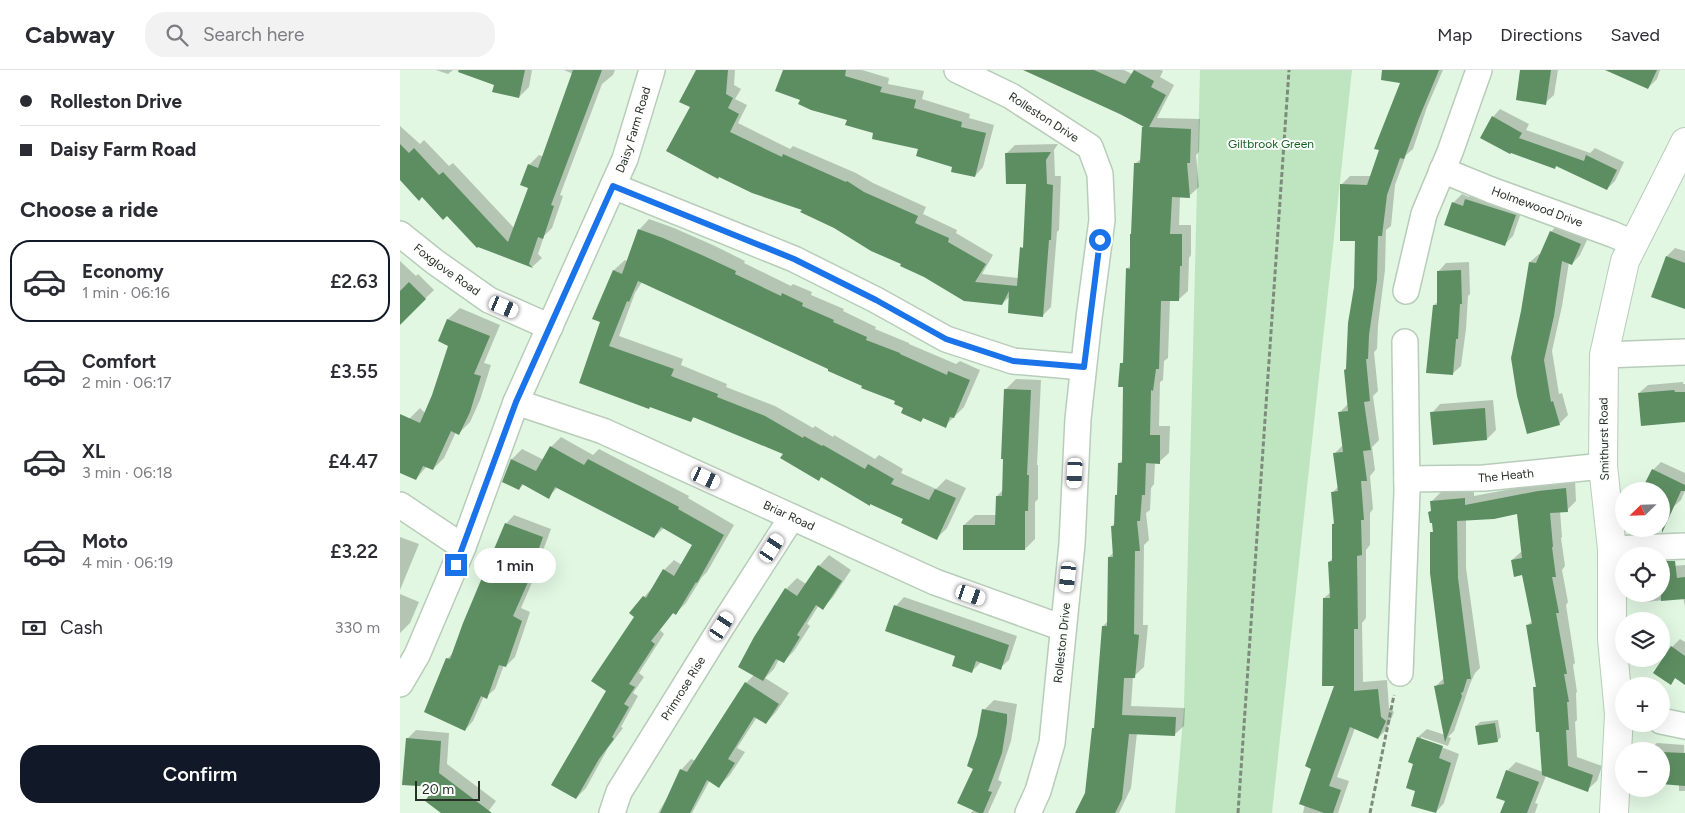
<!DOCTYPE html>
<html lang="en">
<head>
<meta charset="utf-8">
<style>
  body { margin:0; font-family:Figtree,sans-serif; background:#f2f2f3; color:#2b2b33; height:100vh; display:flex; flex-direction:column; font-size:19px; white-space:nowrap }
  * { box-sizing:border-box; margin:0 }
  p { font-size:16px; color:#7c7c81 }
  .icon { flex:none; width:28px; height:28px; fill:none; stroke:currentColor; stroke-width:2; stroke-linecap:round; stroke-linejoin:round }
  .map { position:relative; flex:1; overflow:hidden }
  .panel { display:flex; flex-direction:column; background:#fff; width:400px }
  .panel>* { flex:none }
  .top-card { display:grid; align-content:center; height:110px; padding:0 20px; background:#fff }
  .needle { width:32px; rotate:247deg }
  .buttons { position:absolute; left:1215px; top:412px; display:grid; gap:10px }
  .buttons a { display:grid; place-items:center; width:55px; height:55px; border-radius:50%; background:#fff; box-shadow:0 5px 20px #0002; font-size:25px }
  .scale { position:absolute; left:15px; bottom:12px; width:65px; box-sizing:border-box; padding-left:5px; border:2px solid #272f27; border-top:0; font-size:14px; line-height:18px; white-space:nowrap; color:#272f27; -webkit-text-stroke:4px #fafefa; paint-order:stroke }
  .end { position:absolute; width:22px; height:22px; margin:-11px; border:6px solid #1a73e8; background:#fff; box-shadow:0 0 0 2px #fff }
  .from { border-radius:50% }
  .bubble { position:absolute; height:35px; border-radius:18px; background:#fff; box-shadow:0 5px 20px #0002; font-size:16px; font-weight:600; line-height:35px; text-align:center }
  .car { position:absolute; width:15px; height:30px; margin:-15px -8px; border-radius:6px; box-shadow:0 0 4px 1px #0007; background:linear-gradient(#fff 24%,#345 0 40%,#fff 0 76%,#345 0 86%,#fff 0) }
  .top-card b { display:flex; align-items:center; gap:18px; height:48px; font-size:19px }
  .top-card b+b { border-top:1px solid #e1e1e2 }
  .top-card i { width:12px; height:12px; background:#2b2b33 }
  ul { padding:0; list-style:none }
  li { display:flex; align-items:center; gap:15px; height:82px; margin:0 10px 8px; padding:0 10px; border:2px solid transparent; border-radius:20px }
  li div { flex:1 }
  li b { display:block; font-size:19px }
  li em { font-style:normal; font-weight:600 }
  li.on { border-color:#111827 }
  li>.icon { width:45px; height:45px; stroke-width:1.5 }
  h2 { padding:0 20px; font-size:22px; line-height:60px }
  .pay { display:flex; align-items:center; gap:12px; height:55px; padding:0 20px; font-size:19px }
  .pay p { margin-inline-start:auto }
  .primary-button { display:flex; gap:10px; margin-top:auto; padding:10px 20px }
  .primary-button a { flex:1; height:58px; border-radius:20px; background:#111827; color:#fff; font-size:20px; font-weight:600; line-height:58px; text-align:center }
  header { display:flex; align-items:center; gap:30px; box-sizing:border-box; height:70px; padding:0 25px; background:#fff; border-bottom:1px solid #e1e1e2 }
  header strong { font-size:24px }
  nav { display:flex; gap:28px; margin-inline-start:auto; font-size:18px }
  .search { width:350px; height:45px; background:#f2f2f3; display:flex; align-items:center; gap:12px; box-sizing:border-box; padding:0 18px; border-radius:20px; color:#7c7c81; font-size:19px }
  main { display:flex; flex:1; min-height:0 }
  .map>svg:first-child { display:block }
  .green { fill:#bee5bf }
  .shadow { fill:#0003 }
  .building { fill:#5d8e61 }
  .lines { fill:none; stroke-linecap:round; stroke-linejoin:round }
  .minor-casing { stroke:#b8cdb9; stroke-width:28 }
  .tertiary-casing { stroke:#b8cdb9; stroke-width:30 }
  .path { stroke:#7d8b7d; stroke-width:3; stroke-dasharray:5 2.5; stroke-linecap:butt }
  .minor { stroke:#fff; stroke-width:25 }
  .tertiary { stroke:#fff; stroke-width:28 }
  .route { stroke:#1a73e8; stroke-width:6 }
  .labels { text-anchor:middle; dominant-baseline:central; stroke-width:4; stroke-linejoin:round; paint-order:stroke }
  .street-label { font-size:12px; fill:#272f27; stroke:#fafefa }
  .park-label { font-size:12px; fill:#176125; stroke:#fafefa }
</style>
</head>
<body>
<header>
<strong>Cabway</strong>
<div class="search"><svg class="icon" aria-label="search" viewBox="0 0 24 24"><circle cx="10" cy="10" r="6"/><path d="M15 15l6 6"/></svg>Search here</div>
<nav><a>Map</a><a>Directions</a><a>Saved</a></nav>
</header>
<main>
<section class="panel">
<div class="top-card">
<b><i class="from"></i>Rolleston Drive</b>
<b><i></i>Daisy Farm Road</b>
</div>
<h2>Choose a ride</h2>
<ul>
<li class="on"><svg class="icon" aria-label="car" viewBox="0 0 24 24"><path d="M5 17H2v-5l4-1 3-4h7l3 4 3 1v5h-3M9 17h6M6 11h13"/><circle cx="7" cy="17" r="2"/><circle cx="17" cy="17" r="2"/></svg><div><b>Economy</b><p>1 min · 06:16</p></div><em>£2.63</em></li>
<li><svg class="icon" aria-label="car" viewBox="0 0 24 24"><path d="M5 17H2v-5l4-1 3-4h7l3 4 3 1v5h-3M9 17h6M6 11h13"/><circle cx="7" cy="17" r="2"/><circle cx="17" cy="17" r="2"/></svg><div><b>Comfort</b><p>2 min · 06:17</p></div><em>£3.55</em></li>
<li><svg class="icon" aria-label="car" viewBox="0 0 24 24"><path d="M5 17H2v-5l4-1 3-4h7l3 4 3 1v5h-3M9 17h6M6 11h13"/><circle cx="7" cy="17" r="2"/><circle cx="17" cy="17" r="2"/></svg><div><b>XL</b><p>3 min · 06:18</p></div><em>£4.47</em></li>
<li><svg class="icon" aria-label="car" viewBox="0 0 24 24"><path d="M5 17H2v-5l4-1 3-4h7l3 4 3 1v5h-3M9 17h6M6 11h13"/><circle cx="7" cy="17" r="2"/><circle cx="17" cy="17" r="2"/></svg><div><b>Moto</b><p>4 min · 06:19</p></div><em>£3.22</em></li>
</ul>
<div class="pay"><svg class="icon" aria-label="cash" viewBox="0 0 24 24"><path d="M3 7h18v10H3z"/><circle cx="12" cy="12" r="2"/></svg>Cash<p>330 m</p></div>
<div class="primary-button"><a>Confirm</a></div>
</section>
<div class="map">
<svg width="1285" height="743" viewBox="0 0 1285 743">
  <rect width="100%" height="100%" fill="#e1f7e2"/>
  <path class="green" d="M800,0H952L872,743H775L784,637Z"/>
  <g class="shadow">
    <path d="M36,0H53L48,4Z"/>
    <path d="M56,0H132L129,17L119,27L95,14Z"/>
    <path d="M164,0H215L213,5L202,14L160,125L163,126L152,158L144,166L138,184L142,188L132,197L78,176L47,145L0,108V56L20,74L24,70L49,96L53,93L115,159L130,118L129,95L139,85L144,87L173,4Z"/>
    <path d="M301,0H335L334,15L341,19L335,29L347,35L338,53L390,79L393,76L456,103L473,113L526,137L523,144L557,160L556,163L593,185L582,204L619,208L622,178L625,175L628,113L606,84L615,75L658,74L654,80L655,106H661L659,160L657,162L651,237L642,246L610,226L602,234L503,193L403,139L291,37Z"/>
    <path d="M384,0H462L489,8L488,14L524,21L522,29L570,44L569,48L594,55L583,97L575,106L519,78L474,62L401,29Z"/>
    <path d="M626,0H724L732,4L734,0H761L763,1L760,7L774,15L757,48L800,49L799,82L796,85L799,117L789,126H780L779,155H791V185L789,188L788,221L778,230H770L768,288L764,291L763,310L760,312L759,356H770L769,383L759,392H755L754,414L751,418L750,440L746,443L749,470L744,475L743,555H748L744,597L733,607L731,636L785,638L784,656L774,665L737,663L731,718L719,743H676L686,723L696,656L703,556L708,551L709,487L714,482L712,456L715,453L716,425L718,423L719,393L723,390L724,316L722,293L725,291L727,199L731,195L736,93L742,88L743,57L745,56Z"/>
    <path d="M1007,0H1043L1027,37L1013,79L1006,85L995,115L991,156L986,160L985,200L978,255L977,279L974,282L978,321L973,326L979,370L972,377L975,400L970,406L973,439L970,443V475L966,480V548L962,553L963,612L987,610L989,638L994,642L987,659L978,668L955,658L937,707L949,711L938,743H903L913,698L936,615L924,528L931,522L929,492L933,488V454L935,452L933,422L939,416L934,384L943,375L939,343L948,334L947,298L955,217L956,170L941,115L950,106H971Z"/>
    <path d="M1121,0H1158L1154,25L1145,33Z"/>
    <path d="M1220,0H1260L1257,9L1248,18Z"/>
    <path d="M1100,39L1129,54L1126,60L1190,83L1195,78L1224,92L1215,111L1207,119L1157,95L1155,97L1093,47Z"/>
    <path d="M1075,121L1123,137L1113,166L1105,174L1053,133L1062,124L1069,127Z"/>
    <path d="M249,149L274,158L315,176L345,191L344,193L391,216L393,214L412,222L411,225L444,239L443,241L476,257L475,259L509,273V274L556,294L560,291L580,300L564,337L545,356L524,347L521,351L497,331L242,212L235,223L219,266L283,289L281,295L327,314L326,317L375,336L413,358L415,356L433,367L434,365L475,389L479,385L503,399L501,403L536,419L546,409L566,418L547,458L537,468L504,448L422,406L418,410L384,383L295,347L290,351L181,313L201,252L194,249L214,200L225,190L227,191L239,160Z"/>
    <path d="M1159,153L1189,166L1180,185L1172,194L1169,192L1162,236L1152,281L1159,324L1162,323L1168,345L1159,354L1128,362L1123,241L1130,192L1139,184H1141L1151,162Z"/>
    <path d="M1275,178L1285,181V238L1267,186Z"/>
    <path d="M0,191L16,206L18,204L34,220L0,253Z"/>
    <path d="M1069,192L1070,224L1068,226L1066,259L1061,296L1052,304L1034,235L1039,231L1038,202L1046,193Z"/>
    <path d="M60,238L100,255L84,293L91,295L80,330L70,352L59,363L56,362L44,388L33,399L27,396L16,409L0,401V369L9,349L20,338L25,343L33,326L49,275L39,271L48,249Z"/>
    <path d="M616,309L641,310L637,395H638V429L635,432V469L625,479L564,455L575,445H596L597,426L603,420L606,319Z"/>
    <path d="M1283,312V314H1285V350L1239,323L1248,315Z"/>
    <path d="M1093,330L1096,360L1087,369L1032,343L1040,334Z"/>
    <path d="M161,367L193,385L199,379L289,426L288,428L334,455L307,502L302,507L286,533L276,543L274,542L260,560L264,564L239,603L244,607L233,623L238,626L221,657L223,658L208,678L186,718L176,728L207,620L244,527L254,516L264,500L274,490L282,495L293,474L264,458L254,467L158,417L148,427L124,414L119,419L112,389L122,379L144,390L151,377Z"/>
    <path d="M1261,392L1285,403V421L1281,430L1272,438L1261,433V421H1243L1253,400Z"/>
    <path d="M1175,410L1176,431L1167,440L1160,441L1162,467L1161,468L1165,496L1162,500L1168,532L1166,535L1175,593L1173,595L1177,622L1176,623L1177,650L1175,652L1177,687L1202,696L1197,711L1187,720L1146,706L1135,733L1138,734L1135,743H1101L1106,730L1107,701L1116,692L1143,702L1140,660L1134,618L1137,615L1127,556L1133,550L1123,504L1112,490L1122,481L1118,443L1066,449V498L1080,598L1075,603L1070,614L1054,661L1048,667L1051,668L1048,676L1021,667V669L1059,684L1044,733L1036,742L1017,720L1015,694L1009,692L1018,667L1027,659L1045,665L1036,616L1045,607L1032,463L1034,460L1030,442L1032,440V431L1041,422L1074,419V426L1148,412Z"/>
    <path d="M114,445L151,459L141,486L143,487L121,538L130,542L115,587L106,596L104,595L95,619L86,627L84,626L73,651L65,660L25,642L48,588L54,582L106,454Z"/>
    <path d="M0,467L19,474L0,520Z"/>
    <path d="M429,485L451,500L433,527L423,538L419,535L407,554L410,556L394,581L383,592L379,589L374,599L365,608L389,623L376,642L366,653L357,647L337,678L345,682L330,705L319,716L310,710L292,743H258L269,725L281,700L291,689L296,691L346,613L354,605L355,568L386,519L397,508L406,514L419,496Z"/>
    <path d="M1285,495V536L1283,528L1245,532L1244,524H1261V497Z"/>
    <path d="M0,524L19,532L10,553L0,563Z"/>
    <path d="M504,527L617,566L609,590L600,598L581,592L572,601L556,585L487,560L496,536Z"/>
    <path d="M1280,569L1285,572V613L1276,607L1270,613L1272,577Z"/>
    <path d="M594,630L617,634L611,671L598,710L602,712L588,743H571L575,739L574,698L584,640Z"/>
    <path d="M1098,650L1101,667L1097,671L1076,656L1080,652Z"/>
    <path d="M16,660L49,663L47,694L96,731L87,743H43L38,716L7,669Z"/>
    <path d="M1257,673L1284,675L1285,721H1279V714L1261,713V681H1248Z"/>
  </g>
  <g class="building">
    <path d="M59,0H125L119,28L92,22L94,15L58,2Z"/>
    <path d="M173,0H202L151,135L154,136L143,169L138,167L129,194L133,198L78,177L77,178L47,146L43,150L22,127L19,131L0,110V74L9,83L14,78L39,105L43,102L108,172L128,118L120,115L128,94L138,98Z"/>
    <path d="M296,0H328L326,24L333,28L328,38L339,44L330,62L382,87L383,84L446,112L447,111L464,122L518,146L515,153L549,168L548,172L586,194L575,212L617,216L620,177L623,178L626,114H606L605,83L651,82L646,90L647,114L653,115L651,170H649L643,247L608,243L609,221L602,235L564,231L524,207L500,196L501,194L471,181L434,158L400,142L402,140L352,123L319,107L318,109L266,81L290,37L279,32Z"/>
    <path d="M383,0H446L445,6L482,17L480,22L516,30L514,38L562,52L561,57L586,63L575,107L551,102L552,97L516,86L518,79L472,69L473,63L445,55L447,50L411,40L398,34L400,30L375,21Z"/>
    <path d="M623,0H694L725,14L734,0L754,11L751,17L766,25L749,57L791,59L790,93H787L790,128L772,127L770,164H782V196H780L779,231H761L759,299H756L753,321L751,320L750,365H760V394L746,393L745,425H742L740,451H737L740,481H735L734,564L739,565L735,608H724L722,645L776,647L775,666L729,664L722,729L715,743H675L685,723L692,658H694L702,556H707L708,487H713L711,456H714L715,425H717L718,393H722L723,317H718L720,293H723L726,198L730,199V164H731L734,93H740L742,57H744L720,44Z"/>
    <path d="M982,0H1039L1019,48L1004,89L1000,88L987,125L982,166H978L977,210L969,265L968,289H966L970,331L964,332L971,380L963,381L967,411H961L964,450H961L962,485L957,486L958,559H954V621L978,619L981,647L986,651L978,669L950,657L929,716L941,720L933,743H924L899,734L911,699L905,696L934,616H922L923,528H930L928,492L932,491V454H934L931,422L938,421L933,383L943,382L938,342L948,341L944,300L946,299L948,253L954,217L955,171H940V114L967,115L979,80L974,79L1000,13L981,10Z"/>
    <path d="M1120,0H1151L1146,35L1116,30Z"/>
    <path d="M1205,0H1257L1248,19Z"/>
    <path d="M1092,46L1122,63L1119,68L1184,91L1186,85L1217,100L1207,120L1156,96L1155,99L1111,83L1110,84L1080,68Z"/>
    <path d="M1065,129L1116,145L1105,176L1044,155L1052,132L1063,136Z"/>
    <path d="M238,159L263,168L304,186L336,201L335,204L381,226L382,223L403,233L402,236L434,250L433,252L467,267L466,270L500,283V284L547,305L548,301L570,310L554,348L550,347L546,358L523,348L521,352L501,343L503,338L494,334L495,331L461,318L462,316L428,301V299L238,211L229,232L227,231L209,276L274,299L271,306L318,324L317,327L365,346L403,368L404,366L422,376L423,375L465,399L468,394L494,409L491,414L529,430L535,419L556,428L537,470L501,453L503,449L470,434V436L421,407L419,411L380,388L383,384L293,347L291,352L250,337L249,339L179,313L200,252L192,249L213,200L222,204Z"/>
    <path d="M1150,161L1181,174L1172,195L1162,191L1154,246L1144,290L1151,332L1153,331L1160,355L1127,364L1117,326L1111,288L1121,241L1129,192L1136,193Z"/>
    <path d="M1266,186L1285,193V239L1251,227Z"/>
    <path d="M1061,200L1062,234H1060L1058,269H1056L1053,305L1026,303L1033,235H1037V201Z"/>
    <path d="M9,212L26,229L0,255V221Z"/>
    <path d="M47,249L90,266L74,304L81,306L70,342L59,365L51,361L33,400L23,396L16,410L0,403V344L20,353L32,325L48,276L38,271Z"/>
    <path d="M604,319L631,320L627,405H629L628,441H625V480H563V455H595L596,426H602L603,389H601Z"/>
    <path d="M1274,320L1275,322H1285V352L1241,356L1238,323Z"/>
    <path d="M1085,338L1087,370L1033,375L1030,342Z"/>
    <path d="M150,376L184,395L188,389L279,437L278,439L324,465L297,513L296,512L276,545L273,543L251,571L255,574L229,614L235,617L224,634L229,637L212,667L214,669L199,689L176,729L151,715L206,621L191,611L234,547L229,543L243,526L246,528L263,499L274,506L292,475L261,457L254,468L155,417L149,429L122,414L119,420L102,412L111,389L136,401Z"/>
    <path d="M1252,399L1285,415V421H1281L1262,463L1261,421H1241Z"/>
    <path d="M1166,418L1168,442L1150,443L1153,477H1152L1156,507H1152L1159,543H1156L1167,604H1164L1169,632H1167L1169,660H1166L1168,696L1193,705L1188,722L1142,705L1139,662H1136L1133,617H1136L1126,555L1132,554L1122,505L1114,507L1111,490L1122,488L1117,444L1094,449L1057,451L1058,508L1071,609H1067L1063,622L1061,623L1062,626L1045,672L1034,616L1044,614L1030,503V462H1033L1032,453H1030L1028,442L1031,441L1030,431L1065,428V435L1138,421Z"/>
    <path d="M105,453L143,467L133,495L135,496L113,546L122,551L106,597L99,595L87,629L81,626L65,661L24,642L46,588L50,589L63,553Z"/>
    <path d="M1261,491H1275L1277,508L1285,507V529L1261,531Z"/>
    <path d="M418,495L442,511L423,540L416,535L397,565L400,567L384,593L376,589L363,611L338,597L354,567L385,518L397,526Z"/>
    <path d="M494,535L609,575L601,600L576,591L572,603L552,596L555,586L485,561Z"/>
    <path d="M1271,576L1285,586V615L1275,608L1271,615L1253,603Z"/>
    <path d="M345,612L379,634L366,654L354,647L328,689L335,693L319,718L307,710L290,743H260L280,699L287,702Z"/>
    <path d="M582,639L607,644V652L602,683L588,721L592,722L583,743H579L557,733L573,699L567,696L577,666Z"/>
    <path d="M1095,653L1098,672L1078,675L1075,656Z"/>
    <path d="M1017,667L1043,676L1039,688L1051,693L1036,743L1011,736L1015,721L1006,718L1013,694L1008,692Z"/>
    <path d="M6,668L41,671L39,703L92,743H41L25,731L35,717L2,715Z"/>
    <path d="M1261,682L1285,683V716L1261,714Z"/>
    <path d="M1106,700L1139,712L1127,743H1100L1105,731L1096,728Z"/>
  </g>
  <g class="lines">
    <defs>
      <g id="minor">
        <path id="s1" d="M557,0L611,26L690,77L700,104L702,150L689,248L678,349L672,474L652,673L638,721L628,743"/>
        <path id="s2" d="M1042,100L1091,120L1212,164L1233,173"/>
        <path d="M213,116L394,189L476,230L546,269L613,291L683,297"/>
        <path id="s3" d="M0,164L35,192L89,230L150,257"/>
        <path d="M1006,221L1024,144L1050,82L1079,0"/>
        <path d="M1204,285L1285,282"/>
        <path id="s4" d="M116,332L203,361L535,512L663,558"/>
        <path id="s5" d="M1007,409L1084,408L1203,396"/>
        <path d="M0,435L63,477"/>
        <path d="M1212,479L1285,476"/>
        <path d="M1000,603L1007,422L1005,272"/>
        <path id="s6" d="M0,614L17,585L63,477L116,332L225,89L252,0"/>
        <path d="M1261,651L1285,656"/>
        <path id="s7" d="M212,743L219,722L322,556L392,447"/>
      </g>
      <path id="tertiary" d="M1214,743L1219,644L1212,569V479L1203,396L1204,285L1225,191L1285,72"/>
    </defs>
    <use href="#minor" class="minor-casing"/>
    <use href="#tertiary" class="tertiary-casing"/>
    <g class="path">
      <path d="M838,743L889,0"/>
      <path d="M970,743L994,625"/>
    </g>
    <use href="#minor" class="minor"/>
    <use href="#tertiary" class="tertiary"/>
  </g>
  <g class="lines">
    <path class="route" d="M56,495L116,332L213,116L394,189L476,230L546,269L613,291L684,297L700,170"/>
  </g>
  <g class="labels">
    <g class="street-label">
      <text stroke="none"><textPath href="#s1" startOffset="99">Rolleston Drive</textPath></text>
      <text stroke="none"><textPath href="#s6" startOffset="602">Daisy Farm Road</textPath></text>
      <text stroke="none"><textPath href="#s2" startOffset="102">Holmewood Drive</textPath></text>
      <text stroke="none"><textPath href="#s3" startOffset="59">Foxglove Road</textPath></text>
      <text transform="translate(1204 369) rotate(-91)">Smithurst Road</text>
      <text stroke="none"><textPath href="#s5" startOffset="99">The Heath</textPath></text>
      <text stroke="none"><textPath href="#s4" startOffset="296">Briar Road</textPath></text>
      <text transform="translate(662 573) rotate(-84)">Rolleston Drive</text>
      <text stroke="none"><textPath href="#s7" startOffset="144">Primrose Rise</textPath></text>
    </g>
    <g class="park-label">
      <text x="871" y="74">Giltbrook Green</text>
    </g>
  </g>
</svg>
<div class="buttons">
<a><svg class="needle" viewBox="-14 -14 28 28"><path d="M0-13l5 13h-10z" fill="#e53935"/><path d="M0 13l5-13h-10z" fill="#7c7c81"/></svg></a>
<a><svg class="icon" aria-label="locate" viewBox="0 0 24 24"><circle cx="12" cy="12" r="6"/><path d="M12 2v4M12 18v4M2 12h4M18 12h4"/></svg></a>
<a><svg class="icon" aria-label="layers" viewBox="0 0 24 24"><path d="M12 4l9 5-9 5-9-5zM3 14l9 5 9-5"/></svg></a>
<a>+</a>
<a>−</a>
</div>
<div class="scale">20 m</div>
<i class="end from" style="left:700px;top:170px"></i>
<i class="end" style="left:56px;top:495px"></i>
<div class="bubble" style="left:74px;top:478px;width:82px">1 min</div>
<i class="car" style="left:104px;top:237px;rotate:113deg"></i>
<i class="car" style="left:675px;top:403px;rotate:183deg"></i>
<i class="car" style="left:306px;top:408px;rotate:115deg"></i>
<i class="car" style="left:372px;top:478px;rotate:33deg"></i>
<i class="car" style="left:668px;top:507px;rotate:186deg"></i>
<i class="car" style="left:571px;top:525px;rotate:109deg"></i>
<i class="car" style="left:322px;top:556px;rotate:33deg"></i>
</div>
</main>
</body>
</html>
